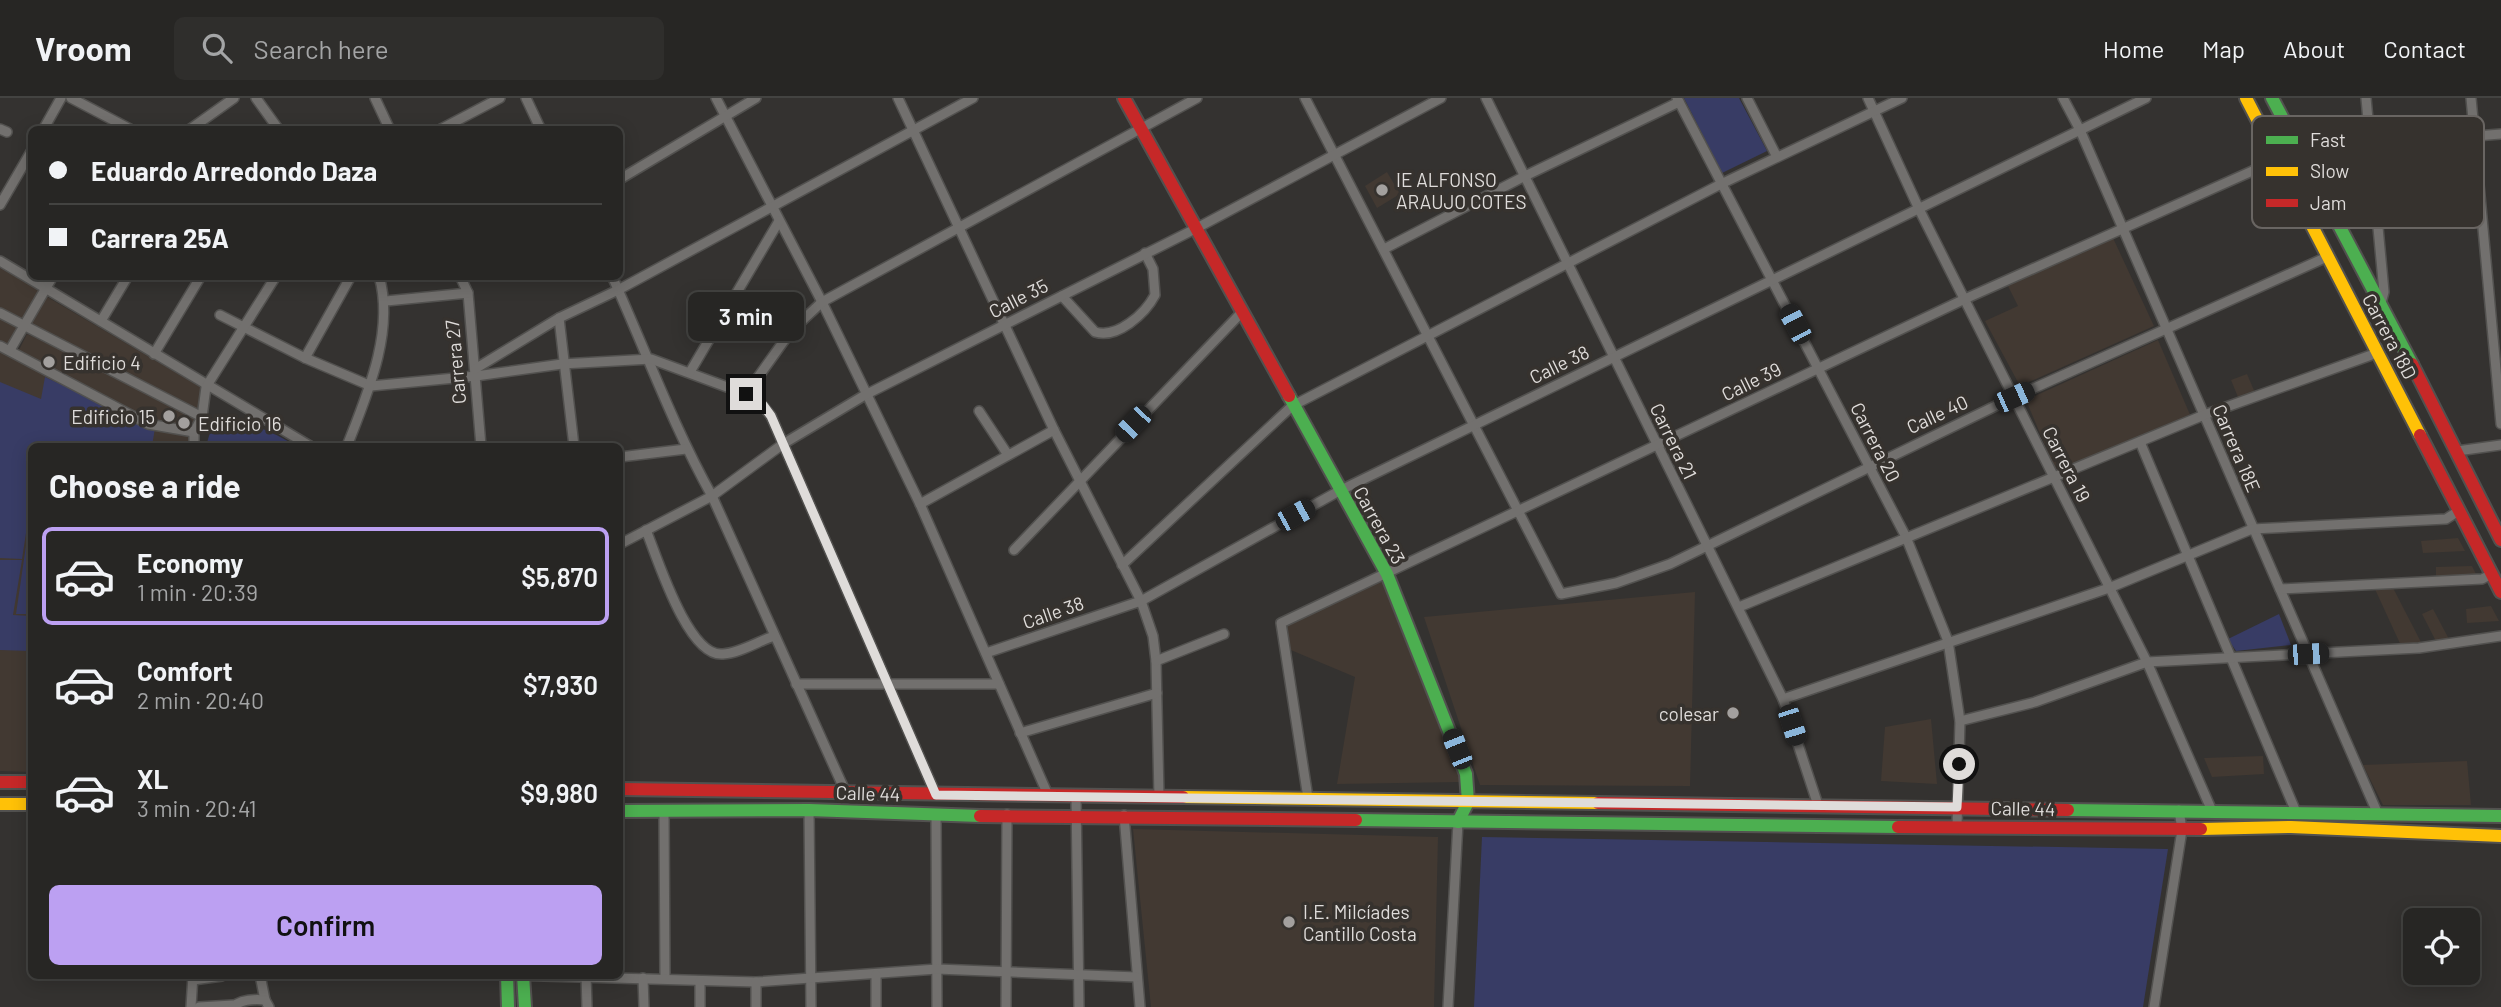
<!DOCTYPE html>
<html lang="en">
<head>
<meta charset="utf-8">
<style>
  body { margin:0; font-family:Barlow,sans-serif; background:#2f2e2c; color:#f1f3f6; height:100vh; display:flex; flex-direction:column; font-size:26px; white-space:nowrap }
  * { box-sizing:border-box; margin:0 }
  p { font-size:23px; color:#a4a5a6 }
  .icon { flex:none; width:38px; height:38px; fill:none; stroke:currentColor; stroke-width:2; stroke-linecap:round; stroke-linejoin:round }
  .map { position:relative; flex:1; overflow:hidden }
  .drawer { position:absolute; left:28px; top:345px; width:595px; height:536px; display:flex; flex-direction:column; background:#272624; border-radius:10px; box-shadow:0 4px 18px #0003,0 0 0 2px #434341 }
  .drawer>* { flex:none }
  .top-card { position:absolute; left:28px; top:28px; width:595px; height:154px; border-radius:10px; box-shadow:0 4px 18px #0003,0 0 0 2px #434341; display:grid; align-content:center; height:154px; padding:0 21px; background:#272624 }
  .fabs { position:absolute; left:2403px; top:810px; display:grid; gap:14px }
  .fabs a { display:grid; place-items:center; width:77px; height:77px; border-radius:10px; background:#272624; box-shadow:0 4px 18px #0003,0 0 0 2px #434341; font-size:35px }
  .end { position:absolute; width:32px; height:32px; margin:-16px; border:9px solid #dfdcda; background:#111; box-shadow:0 0 0 4px #111 }
  .from { border-radius:50% }
  .bubble { position:absolute; height:49px; border-radius:10px; background:#272624; box-shadow:0 4px 18px #0003,0 0 0 2px #434341; font-size:23px; font-weight:600; line-height:49px; text-align:center }
  .car { position:absolute; width:21px; height:42px; margin:-21px -10px; border-radius:9px; box-shadow:0 0 5px 2px #0007; background:linear-gradient(#222 24%,#8ab4d8 0 40%,#222 0 76%,#8ab4d8 0 86%,#222 0) }
  .top-card b { display:flex; align-items:center; gap:24px; height:66px; font-size:26px }
  .top-card b+b { border-top:2px solid #434341 }
  .top-card i { width:18px; height:18px; background:#f1f3f6 }
  ul { padding:0; list-style:none }
  li { display:flex; align-items:center; gap:21px; height:98px; margin:0 14px 10px; padding:0 7px; border:4px solid transparent; border-radius:10px }
  li div { flex:1 }
  li b { display:block; font-size:26px }
  li em { font-style:normal; font-weight:600 }
  li.current { border-color:#bca0f2 }
  li>.icon { width:63px; height:63px; stroke-width:1.5 }
  h2 { padding:0 21px; font-size:32px; line-height:84px }
  .primary-button { display:flex; gap:14px; margin-top:auto; padding:14px 21px }
  .primary-button a { flex:1; height:80px; border-radius:10px; background:#bca0f2; color:#111; font-size:28px; font-weight:600; line-height:80px; text-align:center }
  header { display:flex; align-items:center; gap:42px; box-sizing:border-box; height:98px; padding:0 35px; background:#272624; border-bottom:2px solid #434341 }
  header strong { font-size:33px }
  nav { display:flex; gap:38px; margin-inline-start:auto; font-size:24px }
  .search { width:490px; height:63px; background:#2f2e2c; display:flex; align-items:center; gap:18px; box-sizing:border-box; padding:0 24px; border-radius:10px; color:#a4a5a6; font-size:26px }
  .map>svg:first-child { display:block }
  .built { fill:#423932 }
  .green { fill:#383c65 }
  .lines { fill:none; stroke-linecap:round; stroke-linejoin:round }
  .street-casing { stroke:#52514f; stroke-width:12 }
  .fast-casing { stroke:#52514f; stroke-width:16 }
  .slow-casing { stroke:#52514f; stroke-width:16 }
  .jam-casing { stroke:#52514f; stroke-width:16 }
  .street { stroke:#72706e; stroke-width:9 }
  .fast { stroke:#4caf50; stroke-width:12 }
  .slow { stroke:#ffc107; stroke-width:12 }
  .jam { stroke:#c62828; stroke-width:12 }
  .route { stroke:#dfdcda; stroke-width:9 }
  .poi-dot { fill:#a3a09e; stroke:#36322e; stroke-width:2.5 }
  .labels { text-anchor:middle; dominant-baseline:central; stroke-width:7; stroke-linejoin:round; paint-order:stroke }
  .poi-label { font-size:19px; fill:#dfdcda; stroke:#36322e; text-anchor:start }
  .street-label { font-size:19px; fill:#dfdcda; stroke:#36322e }
  .key { fill:#36322e; stroke:#696562; stroke-width:2 }
  .key-label { font-size:19px; fill:#dfdcda }
</style>
</head>
<body>
<header>
<strong>Vroom</strong>
<div class="search"><svg class="icon" aria-label="search" viewBox="0 0 24 24"><circle cx="10" cy="10" r="6"/><path d="M15 15l6 6"/></svg>Search here</div>
<nav><a>Home</a><a>Map</a><a>About</a><a>Contact</a></nav>
</header>
<div class="map">
<svg width="2501" height="909" viewBox="0 0 2501 909">
  <rect width="100%" height="100%" fill="#343230"/>
  <g class="built">
    <path d="M1387,74L1400,96L1377,110L1365,88Z"/>
    <path d="M2113,140L2154,228L2020,288L1985,223L2018,208L2008,188Z"/>
    <path d="M0,170L39,192L6,251L17,256L27,236L198,316L190,348H32L31,674L0,673Z"/>
    <path d="M44,197L207,293L199,313L25,230Z"/>
    <path d="M2158,242L2191,319L2057,376L2026,302Z"/>
    <path d="M2247,276L2256,297L2240,304L2231,282Z"/>
    <path d="M2458,440L2465,453L2423,455L2421,443Z"/>
    <path d="M2472,468L2478,480L2436,482V469Z"/>
    <path d="M1382,481L1461,684L1337,686L1355,579L1286,550L1282,526Z"/>
    <path d="M2392,488L2424,550L2403,552L2374,489Z"/>
    <path d="M1695,494L1690,688L1480,687L1424,519Z"/>
    <path d="M2491,508L2499,523L2467,525L2466,511Z"/>
    <path d="M2433,511L2451,545L2438,547L2422,516Z"/>
    <path d="M1931,621L1937,686L1881,683L1885,629Z"/>
    <path d="M2263,658L2264,676L2212,679L2204,660Z"/>
    <path d="M2467,663L2471,707H2383L2363,667Z"/>
    <path d="M1133,731L1438,739L1434,909H1151Z"/>
  </g>
  <g class="green">
    <path d="M1684,0H1739L1767,53L1722,75Z"/>
    <path d="M45,279L155,330L152,348H32L31,403L22,461L0,460V284L41,301Z"/>
    <path d="M215,318L269,333L297,348H206Z"/>
    <path d="M31,413V516H16Z"/>
    <path d="M0,462H22L13,517L31,518V553L0,552Z"/>
    <path d="M2279,516L2291,547L2236,553L2228,541Z"/>
    <path d="M1482,739L2168,751L2143,909H1474Z"/>
  </g>
  <g class="lines">
    <defs>
      <g id="street">
        <path d="M71,0L132,32"/>
        <path d="M256,0L279,32"/>
        <path d="M375,0L390,32"/>
        <path d="M526,0L541,32"/>
        <path d="M716,0L822,204L920,406L1048,697"/>
        <path d="M898,0L1054,332L1141,503L1153,538L1156,563L1159,699"/>
        <path d="M1305,0L1561,496L1616,485L1670,466L2014,299L2327,159"/>
        <path d="M1486,0L1783,601L1818,707"/>
        <path d="M1677,0L1906,439L1948,543L1960,623L1957,728"/>
        <path d="M1747,0L1777,59"/>
        <path d="M1868,0L1919,111L2147,564L2212,713"/>
        <path d="M2063,0L2080,32L2377,714"/>
        <path d="M2366,0L2384,194L2381,205"/>
        <path d="M2471,0L2501,326"/>
        <path d="M0,31L7,34"/>
        <path d="M43,32L61,0"/>
        <path d="M189,32L234,0"/>
        <path d="M439,32L500,0"/>
        <path d="M2301,52L2501,36"/>
        <path d="M620,81L756,0"/>
        <path d="M0,107L32,52"/>
        <path d="M1384,151L1525,78L1679,4"/>
        <path d="M0,163L310,348"/>
        <path d="M460,178L468,195L481,348"/>
        <path d="M612,178C645,251 673,328 712,398L846,695"/>
        <path d="M1062,198L1095,234C1117,241 1145,216 1155,197L1153,171L1145,155"/>
        <path d="M386,203L468,195"/>
        <path d="M0,215L202,319"/>
        <path d="M220,217L305,260L371,288L476,278L562,266L651,261L746,296L763,308L771,318L936,697"/>
        <path d="M559,220L574,348"/>
        <path d="M101,223L128,178"/>
        <path d="M0,248L148,326L194,334"/>
        <path d="M10,252L53,178"/>
        <path d="M154,256L201,178"/>
        <path d="M305,260L351,178"/>
        <path d="M475,271L559,220L618,192L973,0"/>
        <path d="M690,274L779,123"/>
        <path d="M746,296L791,233L822,204L1197,0"/>
        <path d="M979,313L1008,357"/>
        <path d="M2140,344L2296,714"/>
        <path d="M194,348V334L202,319L206,289L276,178"/>
        <path d="M347,348C367,297 395,233 379,178"/>
        <path d="M2457,353L2501,347"/>
        <path d="M620,359L686,351"/>
        <path d="M920,406L1054,332"/>
        <path d="M646,432C657,459 688,560 723,556C740,555 759,543 774,538"/>
        <path d="M620,446L712,398L783,346L865,297L1195,131L1441,0"/>
        <path d="M1014,452L1241,215"/>
        <path d="M1122,467L1292,308L1721,86L1902,0"/>
        <path d="M2280,491L2482,481L2492,476"/>
        <path d="M1739,509L2204,317L2377,255"/>
        <path d="M986,555L1141,503L1339,393L2146,0"/>
        <path d="M1156,563L1224,536"/>
        <path d="M796,586H999"/>
        <path d="M1783,601L2109,490L2252,431L2446,421L2460,412"/>
        <path d="M1960,623L2035,604L2147,564L2419,550L2501,538"/>
        <path d="M1020,635L1157,595"/>
        <path d="M1076,699L1079,909"/>
        <path d="M1308,700L1281,525L1967,200L2277,62"/>
        <path d="M809,712L811,909"/>
        <path d="M664,714L665,880"/>
        <path d="M936,717L937,909"/>
        <path d="M1124,717L1140,909"/>
        <path d="M260,877L265,902"/>
        <path d="M507,877L756,884L937,871L1137,879"/>
        <path d="M586,877L587,909"/>
        <path d="M643,880L644,909"/>
        <path d="M193,882L222,878"/>
        <path d="M700,883V909"/>
        <path d="M756,884V909"/>
        <path d="M191,909L193,877"/>
        <path d="M199,909L233,907"/>
        <path d="M233,909C241,901 254,901 265,902L269,909"/>
        <path d="M876,909V877"/>
        <path d="M1006,909L1007,716"/>
        <path d="M1448,909L1458,724"/>
        <path d="M2154,909L2182,732L2179,712"/>
      </g>
      <g id="fast">
        <path d="M2272,0L2412,266"/>
        <path d="M1289,298L1387,476L1466,676L1468,704L1458,724"/>
        <path d="M2068,712L2501,718"/>
        <path d="M620,713L809,712L980,718"/>
        <path d="M1356,722L1898,729"/>
        <path d="M507,877L508,909"/>
        <path d="M523,877L525,909"/>
      </g>
      <g id="slow">
        <path d="M2246,0L2420,337"/>
        <path d="M1183,699L1598,705"/>
        <path d="M0,706H32"/>
        <path d="M2201,731L2291,729L2501,738"/>
      </g>
      <g id="jam">
        <path d="M1124,0L1289,298"/>
        <path d="M2412,266L2501,442"/>
        <path d="M2420,337L2501,494"/>
        <path d="M0,684H32"/>
        <path d="M620,691L1183,699"/>
        <path d="M1598,705L2068,712"/>
        <path d="M980,718L1356,722"/>
        <path d="M1898,729L2201,731"/>
      </g>
    </defs>
    <use href="#street" class="street-casing"/>
    <use href="#fast" class="fast-casing"/>
    <use href="#slow" class="slow-casing"/>
    <use href="#jam" class="jam-casing"/>
    <use href="#street" class="street"/>
    <use href="#fast" class="fast"/>
    <use href="#slow" class="slow"/>
    <use href="#jam" class="jam"/>
  </g>
  <g class="lines">
    <path class="route" d="M746,296L763,307L771,318L936,697L1957,709L1959,666"/>
  </g>
  <g class="poi-dot">
    <circle cx="1382" cy="92" r="7"/>
    <circle cx="49" cy="264" r="7"/>
    <circle cx="169" cy="318" r="7"/>
    <circle cx="184" cy="325" r="7"/>
    <circle cx="1733" cy="615" r="7"/>
    <circle cx="1289" cy="824" r="7"/>
  </g>
  <g class="labels">
    <g class="poi-label">
      <text x="1396" y="81">IE ALFONSO<tspan x="1396" dy="22">ARAUJO COTES</tspan></text>
      <text x="63" y="264">Edificio 4</text>
      <text x="155" y="318" text-anchor="end">Edificio 15</text>
      <text x="198" y="325">Edificio 16</text>
      <text x="1719" y="615" text-anchor="end">colesar</text>
      <text x="1303" y="813">I.E. Milcíades<tspan x="1303" dy="22">Cantillo Costa</tspan></text>
    </g>
    <g class="street-label">
      <text transform="translate(1018 200) rotate(-27)">Calle 35</text>
      <text transform="translate(2390 238) rotate(62)">Carrera 18D</text>
      <text transform="translate(455 264) rotate(-95)">Carrera 27</text>
      <text transform="translate(1559 266) rotate(-26)">Calle 38</text>
      <text transform="translate(1751 283) rotate(-26)">Calle 39</text>
      <text transform="translate(1937 316) rotate(-25)">Calle 40</text>
      <text transform="translate(1674 343) rotate(64)">Carrera 21</text>
      <text transform="translate(1876 344) rotate(63)">Carrera 20</text>
      <text transform="translate(2237 350) rotate(67)">Carrera 18E</text>
      <text transform="translate(2067 366) rotate(63)">Carrera 19</text>
      <text transform="translate(1380 427) rotate(61)">Carrera 23</text>
      <text transform="translate(1053 514) rotate(-19)">Calle 38</text>
      <text transform="translate(868 695) rotate(2)">Calle 44</text>
      <text transform="translate(2023 710) rotate(1)">Calle 44</text>
    </g>
  </g>
  <rect x="2252" y="18" width="232" height="112" rx="10" class="key"/>
  <rect x="2266" y="38" width="32" height="8" fill="#4caf50"/>
  <rect x="2266" y="69" width="32" height="9" fill="#ffc107"/>
  <rect x="2266" y="101" width="32" height="8" fill="#c62828"/>
  <g class="key-label">
    <text x="2310" y="49">Fast</text>
    <text x="2310" y="80">Slow</text>
    <text x="2310" y="112">Jam</text>
  </g>
</svg>
<div class="fabs">
<a><svg class="icon" aria-label="locate" viewBox="0 0 24 24"><circle cx="12" cy="12" r="6"/><path d="M12 2v4M12 18v4M2 12h4M18 12h4"/></svg></a>
</div>
<i class="end from" style="left:1959px;top:666px"></i>
<i class="end" style="left:746px;top:296px"></i>
<div class="bubble" style="left:688px;top:194px;width:116px">3 min</div>
<i class="car" style="left:1795px;top:226px;rotate:332deg"></i>
<i class="car" style="left:2014px;top:299px;rotate:66deg"></i>
<i class="car" style="left:1133px;top:326px;rotate:224deg"></i>
<i class="car" style="left:1295px;top:417px;rotate:61deg"></i>
<i class="car" style="left:2308px;top:556px;rotate:87deg"></i>
<i class="car" style="left:1792px;top:627px;rotate:162deg"></i>
<i class="car" style="left:1457px;top:651px;rotate:338deg"></i>
<div class="top-card">
<b><i class="from"></i>Eduardo Arredondo Daza</b>
<b><i></i>Carrera 25A</b>
</div>
<section class="drawer">
<h2>Choose a ride</h2>
<ul>
<li class="current"><svg class="icon" aria-label="car" viewBox="0 0 24 24"><path d="M5 17H2v-5l4-1 3-4h7l3 4 3 1v5h-3M9 17h6M6 11h13"/><circle cx="7" cy="17" r="2"/><circle cx="17" cy="17" r="2"/></svg><div><b>Economy</b><p>1 min · 20:39</p></div><em>$5,870</em></li>
<li><svg class="icon" aria-label="car" viewBox="0 0 24 24"><path d="M5 17H2v-5l4-1 3-4h7l3 4 3 1v5h-3M9 17h6M6 11h13"/><circle cx="7" cy="17" r="2"/><circle cx="17" cy="17" r="2"/></svg><div><b>Comfort</b><p>2 min · 20:40</p></div><em>$7,930</em></li>
<li><svg class="icon" aria-label="car" viewBox="0 0 24 24"><path d="M5 17H2v-5l4-1 3-4h7l3 4 3 1v5h-3M9 17h6M6 11h13"/><circle cx="7" cy="17" r="2"/><circle cx="17" cy="17" r="2"/></svg><div><b>XL</b><p>3 min · 20:41</p></div><em>$9,980</em></li>
</ul>
<div class="primary-button"><a>Confirm</a></div>
</section>
</div>
</body>
</html>
